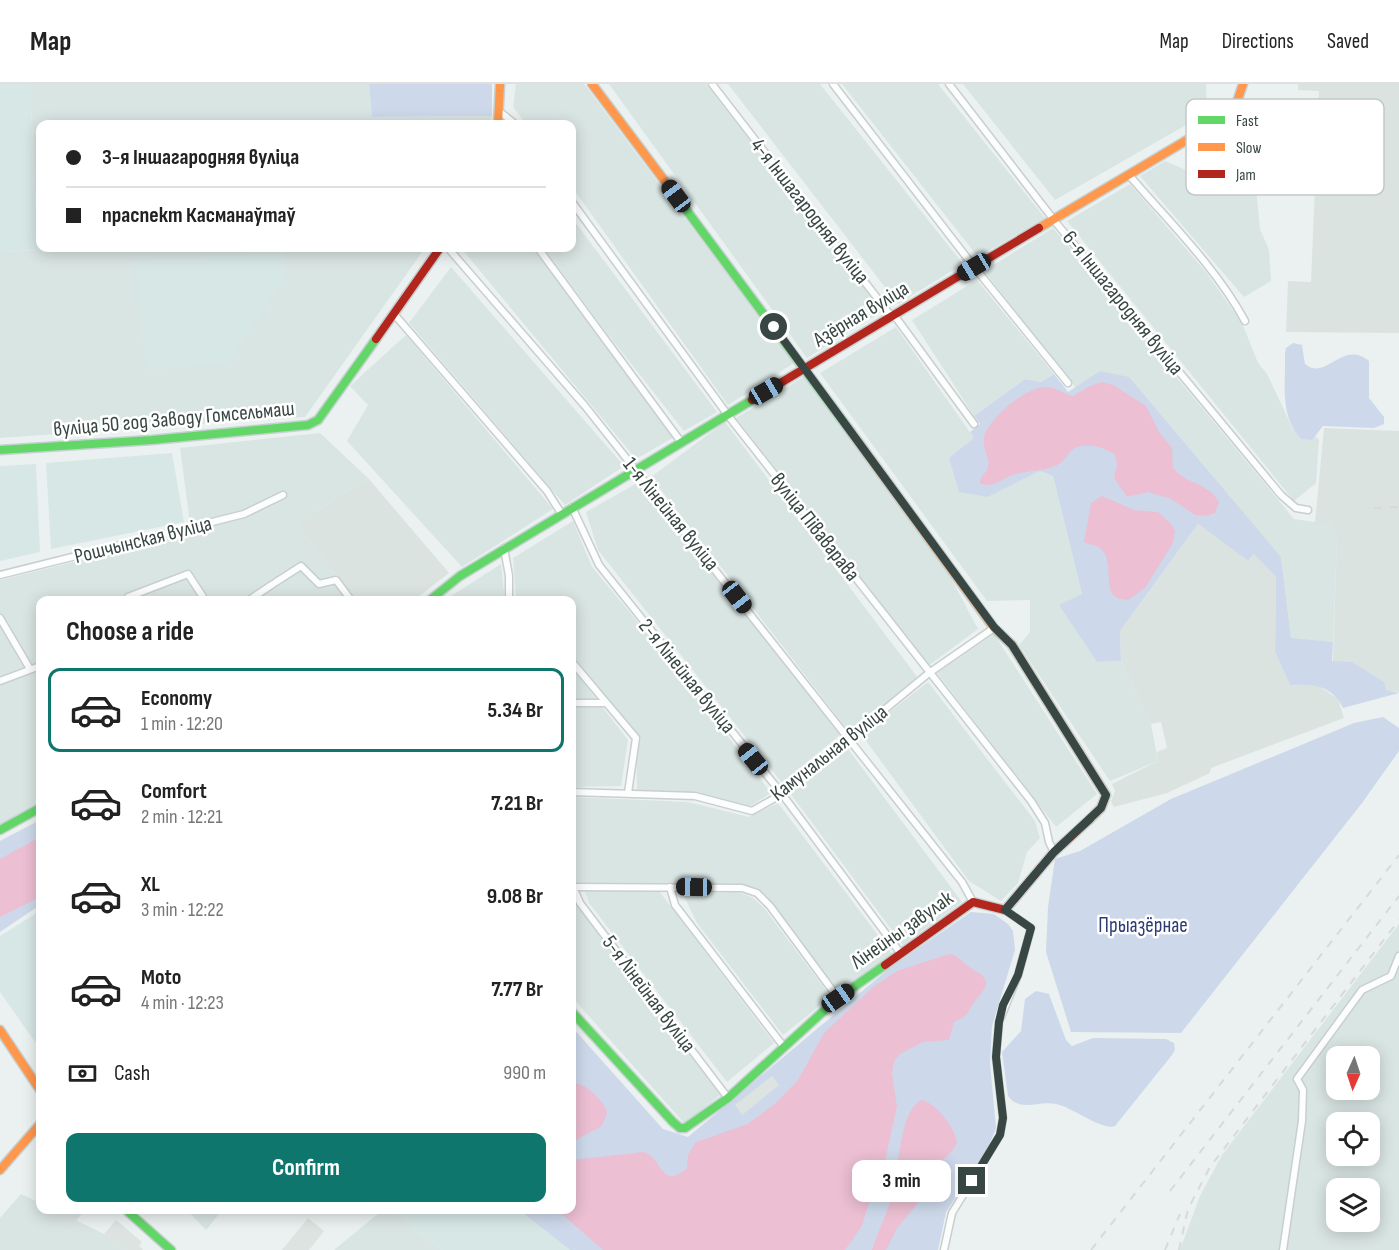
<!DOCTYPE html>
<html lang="en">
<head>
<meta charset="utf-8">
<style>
  body { margin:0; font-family:"Sofia Sans Condensed",sans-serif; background:#f2f2f2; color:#222; height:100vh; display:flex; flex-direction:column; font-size:22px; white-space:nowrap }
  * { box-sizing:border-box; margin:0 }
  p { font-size:20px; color:#767676 }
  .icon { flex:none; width:33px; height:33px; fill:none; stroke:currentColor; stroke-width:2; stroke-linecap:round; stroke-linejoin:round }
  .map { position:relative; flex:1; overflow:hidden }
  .drawer { position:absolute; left:36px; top:512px; width:540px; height:618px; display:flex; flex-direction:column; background:#fff; border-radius:12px; box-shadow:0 3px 15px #0003 }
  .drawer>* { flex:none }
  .hud { position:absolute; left:36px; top:36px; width:540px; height:132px; border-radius:12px; box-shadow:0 3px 15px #0003; display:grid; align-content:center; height:132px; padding:0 30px; background:#fff }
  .needle { width:39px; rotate:183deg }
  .buttons { position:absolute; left:1326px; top:962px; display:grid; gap:12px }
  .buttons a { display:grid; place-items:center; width:54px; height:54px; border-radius:12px; background:#fff; box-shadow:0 3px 15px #0003; font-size:30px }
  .end { position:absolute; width:27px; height:27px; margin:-14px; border:8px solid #384743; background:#fff; box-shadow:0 0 0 3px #fff }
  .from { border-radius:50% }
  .bubble { position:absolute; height:42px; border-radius:12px; background:#fff; box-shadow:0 3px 15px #0003; font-size:20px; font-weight:700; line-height:42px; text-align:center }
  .car { position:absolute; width:18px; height:36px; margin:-18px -9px; border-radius:8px; box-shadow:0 0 4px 2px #0007; background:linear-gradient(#222 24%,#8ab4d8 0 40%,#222 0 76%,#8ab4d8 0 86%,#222 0) }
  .hud b { display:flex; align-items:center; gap:21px; height:57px; font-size:22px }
  .hud b+b { border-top:2px solid #e0e0e0 }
  .hud i { width:15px; height:15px; background:#222 }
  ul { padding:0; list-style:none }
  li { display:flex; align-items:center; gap:18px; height:84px; margin:0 12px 9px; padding:0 18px; border:3px solid transparent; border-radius:12px }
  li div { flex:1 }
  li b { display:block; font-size:22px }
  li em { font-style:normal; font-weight:700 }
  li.on { border-color:#0f766e }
  li>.icon { width:54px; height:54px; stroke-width:1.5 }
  h2 { padding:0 30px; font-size:27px; line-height:72px }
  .pay { display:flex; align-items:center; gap:15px; height:66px; padding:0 30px; font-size:22px }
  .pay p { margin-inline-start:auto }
  .button { display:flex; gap:12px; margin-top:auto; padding:12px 30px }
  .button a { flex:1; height:69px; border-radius:12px; background:#0f766e; color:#fff; font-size:24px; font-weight:700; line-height:69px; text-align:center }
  header { display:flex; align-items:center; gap:36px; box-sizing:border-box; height:84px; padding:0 30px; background:#fff; border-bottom:2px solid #e0e0e0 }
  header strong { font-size:28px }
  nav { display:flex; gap:33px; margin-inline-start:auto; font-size:21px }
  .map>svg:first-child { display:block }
  .residential { fill:#d9e5e3; fill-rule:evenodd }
  .industrial { fill:#dbe3e1 }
  .education { fill:#d7e7e5 }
  .green { fill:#cdd9ea }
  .parking { fill:#dce3e1 }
  .water { fill:#ecbfd2 }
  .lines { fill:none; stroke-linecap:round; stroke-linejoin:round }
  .street-casing { stroke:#c9cfce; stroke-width:9 }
  .fast-casing { stroke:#c4d1d0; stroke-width:11 }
  .slow-casing { stroke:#c4d1d0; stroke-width:11 }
  .jam-casing { stroke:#c4d1d0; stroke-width:11 }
  .street { stroke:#fcfdfd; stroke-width:6 }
  .fast { stroke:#63d668; stroke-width:8 }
  .slow { stroke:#ff974d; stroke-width:8 }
  .jam { stroke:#b3261e; stroke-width:8 }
  .rail { stroke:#d8d9d9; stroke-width:2; stroke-dasharray:8 8; stroke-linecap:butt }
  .route { stroke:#384743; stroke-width:8 }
  .labels { text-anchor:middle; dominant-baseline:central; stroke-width:5; stroke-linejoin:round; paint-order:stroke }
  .street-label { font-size:21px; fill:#384743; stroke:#fff }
  .park-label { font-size:21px; fill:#2e3c75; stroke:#fff }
  .key { fill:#fff; stroke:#c3c8c7; stroke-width:1.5 }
  .key-label { font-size:16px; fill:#384743 }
</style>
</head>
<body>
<header>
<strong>Map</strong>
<nav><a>Map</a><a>Directions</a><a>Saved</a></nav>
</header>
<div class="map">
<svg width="1399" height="1166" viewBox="0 0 1399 1166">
  <rect width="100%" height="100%" fill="#ebf1f0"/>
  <g class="residential">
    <path d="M30,0H369L372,33L492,32L490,40H40V164H48L49,166L101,164H425L305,333L0,354V168L38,166Z"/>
    <path d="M516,0H584L794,279L728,321L572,103V40H526L513,23Z"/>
    <path d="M609,0H706L883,227L807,274Z"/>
    <path d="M728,0H820L963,180L898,220Z"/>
    <path d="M842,0H938L1045,134L978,173Z"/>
    <path d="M963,0H1206L1207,29L1055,116Z"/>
    <path d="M1165,77L1222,102L1255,93L1260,145L1269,166L1271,197L1244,213L1140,92Z"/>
    <path d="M1130,100L1205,187L1242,239L1258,279L1267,290L1293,345L1299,348L1312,349L1319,356L1316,399L1294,417L1067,137Z"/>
    <path d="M572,134L717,328L684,347L603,244L544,164H572Z"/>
    <path d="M1053,144L1294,435L1330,440L1337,454L1333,558L1291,555L1281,473L1100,287L1076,304L984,187Z"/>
    <path d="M461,164H533L674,353L636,375Z"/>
    <path d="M451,183L624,382L565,421L409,239Z"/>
    <path d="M977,196L1054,290L1041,298L1025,295L974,332L912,236Z"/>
    <path d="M896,243L974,354L988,413L1040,387L1053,392L1082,510L1060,521L1097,578L1121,577L1151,640L1158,677L1110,697L1019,561L1030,548V516L987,517L820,289Z"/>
    <path d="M406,251L553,425L462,483L347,357L368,321L350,302Z"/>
    <path d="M805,292L944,481L978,545L928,582L736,334Z"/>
    <path d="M725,338L918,594L850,649L651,393Z"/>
    <path d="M320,349L368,394L297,440L354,516H40V722L0,742V496L172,454L191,447L180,364Z"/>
    <path d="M639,398L841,650L782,699L598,466L586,428Z"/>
    <path d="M573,437L592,483L668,574L771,709L747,724L696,711L637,707L636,651L572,571V516L516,515L513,474Z"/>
    <path d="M501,480L505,516H445Z"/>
    <path d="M994,550L1097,710L1056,743L937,589Z"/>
    <path d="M572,584L628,656L621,702L572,703Z"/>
    <path d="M928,598L1035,737L1040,754L1027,768L1018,799L1001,817L969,797L861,650Z"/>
    <path d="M845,661L962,818L903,861L790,709Z"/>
    <path d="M572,713L688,718L749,733L778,719L893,871L840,909L754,804L572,800Z"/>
    <path d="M585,807H659L774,959L727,998L589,819Z"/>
    <path d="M738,808L752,813L764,824L831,913L783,951L697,839L683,810Z"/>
    <path d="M572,814L720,1011L685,1040L572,913Z"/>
    <path d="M1399,840V1166H1180L1200,1112L1222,1071ZM1336,972H1370V1005H1336ZM1336,1038H1370V1071H1336ZM1336,1104H1370V1137H1336Z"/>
    <path d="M21,1110L40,1119V1125H53L104,1150L124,1166H0V1134Z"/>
    <path d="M186,1125H223L206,1146Z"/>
    <path d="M384,1125H391L442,1166H334Z"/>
  </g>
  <g class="industrial">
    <path d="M1298,0H1399V249L1286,248L1288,197L1311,198L1319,7L1298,6Z"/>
    <path d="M1324,344L1399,347V608L1332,601L1337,454L1330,440L1315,439Z"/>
    <path d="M368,394L449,489L414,516H354L297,440Z"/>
    <path d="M1198,440L1248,477L1254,470L1263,476L1276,493L1275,568L1290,601L1316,600L1338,615L1344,634L1211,684L1210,689L1167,709L1114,723L1111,717L1115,707L1112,700L1158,677L1157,668L1167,664L1161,638L1151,640L1121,577L1120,547Z"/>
  </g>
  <g class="education">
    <path d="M0,0H30L38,166L0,168Z"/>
    <path d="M284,168L285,194L228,278L146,287L135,177Z"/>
    <path d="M172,369L184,438L51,465L46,379Z"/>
    <path d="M36,380L40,468L0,477V382Z"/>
    <path d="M40,827V965L0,908V852Z"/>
    <path d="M391,1125H518L570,1166H442Z"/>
  </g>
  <g class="green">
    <path d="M369,0H492V32L372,33Z"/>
    <path d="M1293,259L1302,261L1305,280C1326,298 1342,255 1369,277V314L1384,333V340L1374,344L1323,342L1312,356L1301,355C1279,330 1286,301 1285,270L1286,264Z"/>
    <path d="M1100,287L1129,293L1281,473L1291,554L1333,558L1332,577L1352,578L1384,598L1386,606L1399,609L1343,624C1332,601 1313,600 1290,601L1275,568L1276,493L1254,470L1248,477L1198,440L1120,547L1121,577L1097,578L1059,521L1082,510L1053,392L1040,387L988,413L959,408L949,374L974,354L970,348L980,340L974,332L1025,295L1041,298L1054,290L1068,308Z"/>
    <path d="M1383,633L1399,644V667L1362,719L1181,949L1071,948L1046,868L1048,823L1055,775L1080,767L1171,715L1354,639Z"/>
    <path d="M40,736V821L0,848V757Z"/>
    <path d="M971,828L994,830L1008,840L1013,847L1015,866L992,942L990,979L996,1044L987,1066L946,1128L938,1166H570L518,1125H572V943L663,1045L688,1053L891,883Z"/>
    <path d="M1036,907L1049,910L1066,956L1072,962L1093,954L1166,955L1174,959L1175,966L1172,971L1115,1042C1102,1047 1072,1023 1056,1020C1038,1016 1021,1029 1008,1012L1002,968L1021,947L1025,915Z"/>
  </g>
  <g class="parking">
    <path d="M772,992L779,1001L742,1031L735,1021Z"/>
    <path d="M45,1125H86L69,1145Z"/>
    <path d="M308,1134L324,1147L309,1166H282Z"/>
    <path d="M116,1136L142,1158L139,1162L143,1166H124L104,1150Z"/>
  </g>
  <g class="water">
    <path d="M1102,298L1113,301L1146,322L1159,348L1172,364L1173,384C1185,400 1209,399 1219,418L1215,429L1206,432L1195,431L1171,415L1148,408L1127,413L1114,394L1117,381L1115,371C1105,363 1083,357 1072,366C1066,372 1063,379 1055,382C1042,388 1025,386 1010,392C1001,396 989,405 980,399L981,393C997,379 982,370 984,354C987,335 1027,302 1046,303C1056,303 1064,310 1073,312L1090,302Z"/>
    <path d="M1102,412L1134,426L1158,428L1172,441L1175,448L1173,459L1145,504L1128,516L1119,515L1112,510C1105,496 1114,472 1098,463C1093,460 1089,461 1084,458L1091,419Z"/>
    <path d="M40,753V813L0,833V775Z"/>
    <path d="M949,870C958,871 961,877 968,882C991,896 991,898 975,917C965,930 971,931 954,938L949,956L923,958L900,970L894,978L892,990L897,1022L884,1082L872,1108L862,1142L845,1166H603L556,1125H572V1076L643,1068C662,1071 660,1108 687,1084L688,1071L696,1058L748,1040L777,1018L798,996L824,949L873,903L897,887Z"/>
    <path d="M572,998C586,1000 603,1015 607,1029L602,1042L572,1058Z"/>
    <path d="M922,1016C936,1019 956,1045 957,1059L952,1067L923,1097L917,1120L897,1144L886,1166H872C878,1147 888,1128 893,1108C899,1086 899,1026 922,1016Z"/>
  </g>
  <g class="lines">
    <defs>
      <g id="street">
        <path d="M712,0L888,228L897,235L974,340"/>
        <path d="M833,0L971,179L1068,299"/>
        <path d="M949,0L1057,140L1281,411L1296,424L1308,426"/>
        <path d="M499,27L515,40"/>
        <path d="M1129,91C1169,138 1215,182 1245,237"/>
        <path d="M572,118L730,334L1031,717L1045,739L1049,758L1054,768"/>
        <path d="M448,164L585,322L962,798L973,818"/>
        <path d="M538,164L681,358"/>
        <path d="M394,230L547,407L561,429"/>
        <path d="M572,423L599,481L782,710L901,870"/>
        <path d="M504,464L509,492V516"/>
        <path d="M0,491L244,430L283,411"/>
        <path d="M276,498L301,482L319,500L336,496L351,516"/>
        <path d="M128,513L188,490L205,516"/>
        <path d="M249,516L273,500"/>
        <path d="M0,534L30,585"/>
        <path d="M572,578L636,654L628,709"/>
        <path d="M0,597L40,582"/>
        <path d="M572,619H604"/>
        <path d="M572,708L695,712L752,727L782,710L929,589L994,544"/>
        <path d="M572,803L742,804L757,809L770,822L838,914"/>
        <path d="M573,803L580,819L728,1014"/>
        <path d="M670,803L675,821L784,963"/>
        <path d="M944,1166L952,1129L1000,1051L1003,1034L996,973L999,938L1018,891L1031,844L1005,826"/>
        <path d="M1283,1166L1302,1037L1303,1006L1297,995L1362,906L1391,892L1399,872"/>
      </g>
      <g id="fast">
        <path d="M670,104L851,348"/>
        <path d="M0,366L152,356L308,341L318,336L376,255"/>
        <path d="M430,516L460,492L752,316"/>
        <path d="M0,746L40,724"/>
        <path d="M572,928L673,1038L680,1044H685L728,1014L838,914L885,881"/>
        <path d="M125,1125L171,1166"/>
      </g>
      <g id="slow">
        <path d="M592,0L670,104"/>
        <path d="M498,40L500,0"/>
        <path d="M1039,144L1219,37L1236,21L1243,0"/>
        <path d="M851,348L994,544L1012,561L1106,711L1101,724L1090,735"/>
        <path d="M0,946L40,1006"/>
        <path d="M0,1086L40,1040"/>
      </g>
      <g id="jam">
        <path d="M376,255L440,164"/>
        <path d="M752,316L1039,144"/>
        <path d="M885,881L973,818L1005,826L1054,768L1090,735"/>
      </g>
    </defs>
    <use href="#street" class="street-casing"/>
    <use href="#fast" class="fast-casing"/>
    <use href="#slow" class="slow-casing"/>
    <use href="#jam" class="jam-casing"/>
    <use href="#street" class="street"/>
    <use href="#fast" class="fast"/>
    <use href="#slow" class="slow"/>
    <use href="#jam" class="jam"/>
    <g class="rail">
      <path d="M1374,424L1399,423"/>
      <path d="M1170,1107L1399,812"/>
      <path d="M1091,1166L1399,771"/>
      <path d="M1165,1166L1180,1130"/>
      <path d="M1179,1166L1188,1125L1210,1083L1399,836"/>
    </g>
  </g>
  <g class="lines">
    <path class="route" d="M774,243L994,543L1012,561L1106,711L1101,724L1054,768L1005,826L1031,844L1018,891L1003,921L999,938L996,973L1003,1034L1000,1051L972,1097"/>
  </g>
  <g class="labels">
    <g class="street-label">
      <text transform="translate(810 127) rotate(52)">4-я Іншагародняя вуліца</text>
      <text transform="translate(1123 219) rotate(51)">6-я Іншагародняя вуліца</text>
      <text transform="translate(861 230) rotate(-31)">Азёрная вуліца</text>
      <text transform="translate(174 335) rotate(-5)">вуліца 50 год Заводу Гомсельмаш</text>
      <text transform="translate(671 430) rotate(51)">1-я Лінейная вуліца</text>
      <text transform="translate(815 443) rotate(52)">вуліца Піваварава</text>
      <text transform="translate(143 456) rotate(-14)">Рошчынская вуліца</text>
      <text transform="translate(687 592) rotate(51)">2-я Лінейная вуліца</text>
      <text transform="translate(829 669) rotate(-38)">Камунальная вуліца</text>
      <text transform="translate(902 846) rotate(-35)">Лінейны завулак</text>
      <text transform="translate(649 910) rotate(53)">5-я Лінейная вуліца</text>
    </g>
    <g class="park-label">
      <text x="1143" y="841">Прыазёрнае</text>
    </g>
  </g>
  <rect x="1186" y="15" width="198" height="96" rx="9" class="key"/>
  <rect x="1198" y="32" width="27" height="8" fill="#63d668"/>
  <rect x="1198" y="59" width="27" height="8" fill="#ff974d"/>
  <rect x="1198" y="86" width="27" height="8" fill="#b3261e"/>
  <g class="key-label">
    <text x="1236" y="42">Fast</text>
    <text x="1236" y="69">Slow</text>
    <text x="1236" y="96">Jam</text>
  </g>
</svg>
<div class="buttons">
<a><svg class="needle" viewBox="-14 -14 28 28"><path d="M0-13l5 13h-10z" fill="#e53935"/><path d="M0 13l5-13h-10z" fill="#767676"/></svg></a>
<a><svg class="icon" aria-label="locate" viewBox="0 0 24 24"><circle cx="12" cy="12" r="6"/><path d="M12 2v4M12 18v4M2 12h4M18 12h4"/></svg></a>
<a><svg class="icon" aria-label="layers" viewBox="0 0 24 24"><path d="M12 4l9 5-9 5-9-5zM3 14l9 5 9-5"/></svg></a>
</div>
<i class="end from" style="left:774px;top:243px"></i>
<i class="end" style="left:972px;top:1097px"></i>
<div class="bubble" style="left:852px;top:1076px;width:99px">3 min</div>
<i class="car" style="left:676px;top:112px;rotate:323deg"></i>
<i class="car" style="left:974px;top:183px;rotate:239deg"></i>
<i class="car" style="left:766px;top:307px;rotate:60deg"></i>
<i class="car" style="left:737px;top:513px;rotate:142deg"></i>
<i class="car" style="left:753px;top:675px;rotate:321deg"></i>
<i class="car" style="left:694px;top:803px;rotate:271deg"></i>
<i class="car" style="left:838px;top:914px;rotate:55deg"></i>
<div class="hud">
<b><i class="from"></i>3-я Іншагародняя вуліца</b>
<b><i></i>праспект Касманаўтаў</b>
</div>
<section class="drawer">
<h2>Choose a ride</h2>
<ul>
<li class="on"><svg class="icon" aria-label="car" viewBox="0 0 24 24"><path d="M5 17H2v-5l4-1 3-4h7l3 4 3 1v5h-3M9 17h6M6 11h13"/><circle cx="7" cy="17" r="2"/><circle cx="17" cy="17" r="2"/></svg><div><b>Economy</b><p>1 min · 12:20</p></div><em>5.34 Br</em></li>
<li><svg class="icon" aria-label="car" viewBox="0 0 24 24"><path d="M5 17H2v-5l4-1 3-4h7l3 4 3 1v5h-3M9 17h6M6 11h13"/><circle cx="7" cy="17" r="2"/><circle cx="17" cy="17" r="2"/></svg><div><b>Comfort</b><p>2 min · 12:21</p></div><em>7.21 Br</em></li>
<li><svg class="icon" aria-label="car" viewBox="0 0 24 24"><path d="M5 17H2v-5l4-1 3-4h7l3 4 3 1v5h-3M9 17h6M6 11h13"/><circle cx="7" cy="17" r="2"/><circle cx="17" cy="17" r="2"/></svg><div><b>XL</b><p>3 min · 12:22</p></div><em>9.08 Br</em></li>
<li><svg class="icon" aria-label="car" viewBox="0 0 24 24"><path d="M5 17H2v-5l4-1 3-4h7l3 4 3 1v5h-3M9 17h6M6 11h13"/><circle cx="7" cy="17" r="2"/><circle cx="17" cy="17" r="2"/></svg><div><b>Moto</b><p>4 min · 12:23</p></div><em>7.77 Br</em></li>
</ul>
<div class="pay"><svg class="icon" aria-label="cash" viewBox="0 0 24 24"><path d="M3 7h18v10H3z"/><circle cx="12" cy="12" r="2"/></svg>Cash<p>990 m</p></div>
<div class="button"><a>Confirm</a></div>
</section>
</div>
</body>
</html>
